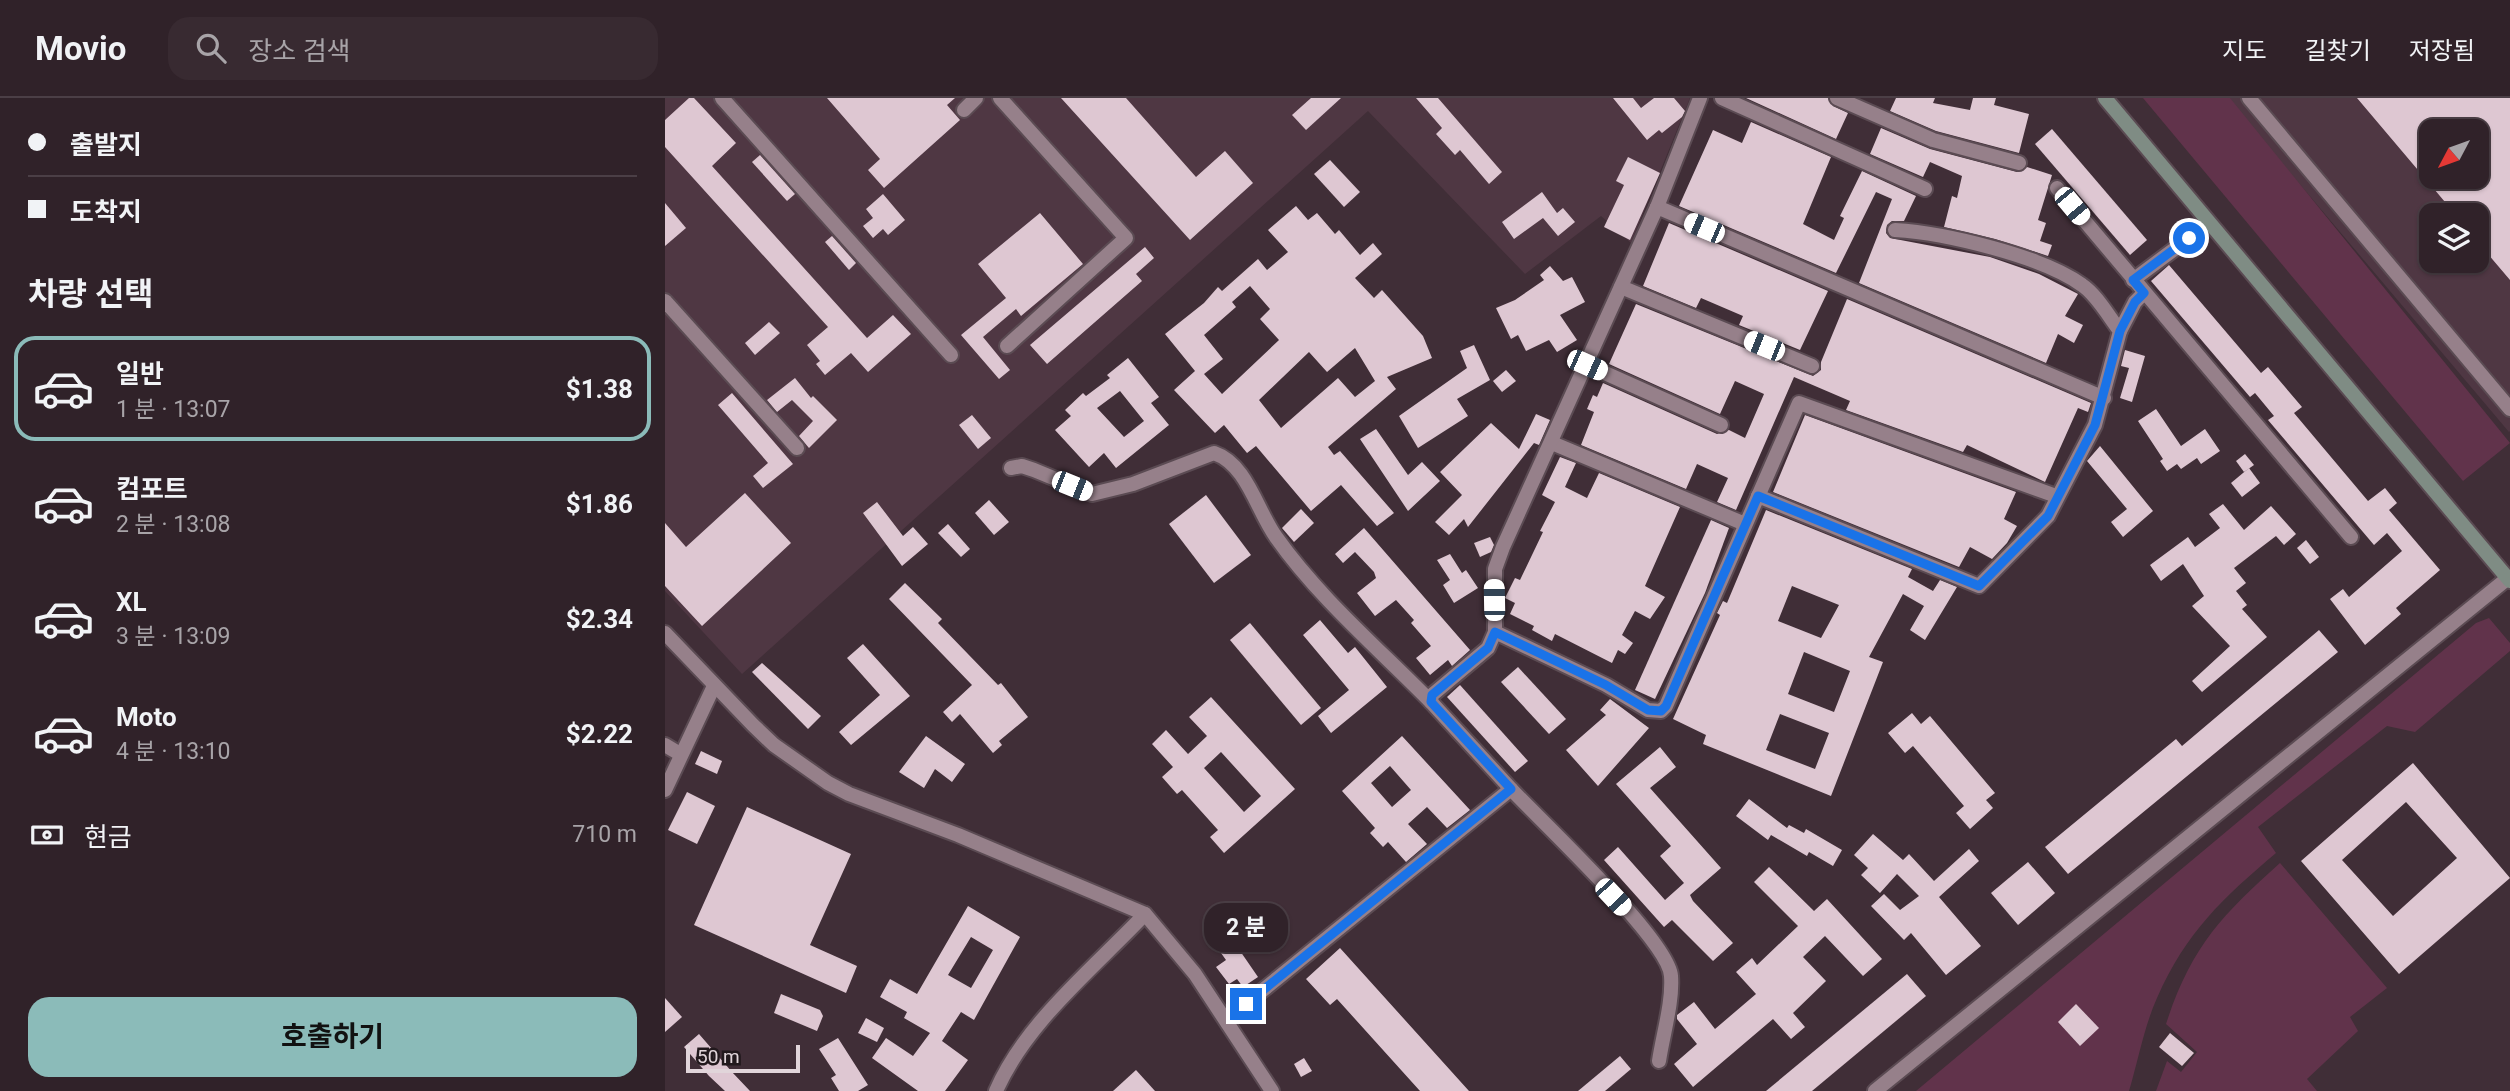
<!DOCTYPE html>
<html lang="ko">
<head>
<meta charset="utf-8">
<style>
  body { margin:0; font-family:Roboto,"Noto Sans KR",sans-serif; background:#382a31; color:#f1f3f6; height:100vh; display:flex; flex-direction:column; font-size:26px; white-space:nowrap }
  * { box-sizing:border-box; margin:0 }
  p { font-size:23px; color:#a8a4a8 }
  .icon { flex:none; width:38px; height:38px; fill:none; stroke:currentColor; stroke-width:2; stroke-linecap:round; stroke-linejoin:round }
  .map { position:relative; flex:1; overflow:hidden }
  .details { display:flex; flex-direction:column; background:#302229; width:665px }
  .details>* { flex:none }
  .hud { display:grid; align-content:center; height:154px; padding:0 28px; background:#302229 }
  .needle { width:46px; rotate:229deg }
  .tools { position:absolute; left:1754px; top:21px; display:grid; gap:14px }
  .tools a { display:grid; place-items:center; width:70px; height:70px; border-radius:14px; background:#302229; box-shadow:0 2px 5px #0004,0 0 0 2px #4b3f46; font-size:35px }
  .scale { position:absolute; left:21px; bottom:18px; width:114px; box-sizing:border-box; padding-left:7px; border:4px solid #e1d5da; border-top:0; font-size:19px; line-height:24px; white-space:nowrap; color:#e1d5da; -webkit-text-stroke:5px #22191d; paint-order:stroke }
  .end { position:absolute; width:32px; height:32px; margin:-16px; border:9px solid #1a73e8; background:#fff; box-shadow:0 0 0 4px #fff }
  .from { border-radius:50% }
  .bubble { position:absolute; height:49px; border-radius:21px; background:#302229; box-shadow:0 2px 5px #0004,0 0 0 2px #4b3f46; font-size:23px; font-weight:700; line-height:49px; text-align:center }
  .car { position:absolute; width:21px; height:42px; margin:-21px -10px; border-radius:9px; box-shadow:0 0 5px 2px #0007; background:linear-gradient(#fff 24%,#345 0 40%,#fff 0 76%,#345 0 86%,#fff 0) }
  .hud b { display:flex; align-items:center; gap:24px; height:66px; font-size:26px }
  .hud b+b { border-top:2px solid #4b3f46 }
  .hud i { width:18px; height:18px; background:#f1f3f6 }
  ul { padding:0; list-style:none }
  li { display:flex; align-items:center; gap:21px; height:105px; margin:0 14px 10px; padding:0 14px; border:4px solid transparent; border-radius:21px }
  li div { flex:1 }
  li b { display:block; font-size:26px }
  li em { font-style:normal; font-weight:700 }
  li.selected { border-color:#8bbbb9 }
  li>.icon { width:63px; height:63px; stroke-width:1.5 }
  h2 { padding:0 28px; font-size:32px; line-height:84px }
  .pay { display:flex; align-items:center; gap:18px; height:77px; padding:0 28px; font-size:26px }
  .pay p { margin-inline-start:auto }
  .cta { display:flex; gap:14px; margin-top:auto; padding:14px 28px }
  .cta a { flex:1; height:80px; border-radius:21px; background:#8bbbb9; color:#111; font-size:28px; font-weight:700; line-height:80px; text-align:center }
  header { display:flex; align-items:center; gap:42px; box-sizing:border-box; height:98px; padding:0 35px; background:#302229; border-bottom:2px solid #4b3f46 }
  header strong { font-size:33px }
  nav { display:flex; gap:38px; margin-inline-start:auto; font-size:24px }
  .search { width:490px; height:63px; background:#382a31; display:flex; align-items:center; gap:18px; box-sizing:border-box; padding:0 24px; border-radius:21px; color:#a8a4a8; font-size:26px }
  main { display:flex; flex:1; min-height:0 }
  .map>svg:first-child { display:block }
  .built { fill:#4f3743; fill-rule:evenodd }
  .green { fill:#61334b }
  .building { fill:#dec7d2; fill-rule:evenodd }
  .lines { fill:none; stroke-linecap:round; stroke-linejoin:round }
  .minor-casing { stroke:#5b4b53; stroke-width:18 }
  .tertiary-casing { stroke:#5b4b53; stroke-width:18 }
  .secondary-casing { stroke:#5b4b53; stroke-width:18 }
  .minor { stroke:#96808a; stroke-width:14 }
  .tertiary { stroke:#96808a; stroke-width:14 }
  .secondary { stroke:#7f8c84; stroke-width:14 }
  .route { stroke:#1a73e8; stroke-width:9 }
</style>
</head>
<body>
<header>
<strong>Movio</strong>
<div class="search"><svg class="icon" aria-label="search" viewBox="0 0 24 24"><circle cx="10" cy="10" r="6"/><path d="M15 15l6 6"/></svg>장소 검색</div>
<nav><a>지도</a><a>길찾기</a><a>저장됨</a></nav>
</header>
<main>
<section class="details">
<div class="hud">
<b><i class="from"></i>출발지</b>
<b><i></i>도착지</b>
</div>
<h2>차량 선택</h2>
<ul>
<li class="selected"><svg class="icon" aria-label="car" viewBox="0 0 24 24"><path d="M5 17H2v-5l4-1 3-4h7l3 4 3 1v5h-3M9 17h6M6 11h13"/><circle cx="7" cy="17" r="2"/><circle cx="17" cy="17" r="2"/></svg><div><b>일반</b><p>1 분 · 13:07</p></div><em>$1.38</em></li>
<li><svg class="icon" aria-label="car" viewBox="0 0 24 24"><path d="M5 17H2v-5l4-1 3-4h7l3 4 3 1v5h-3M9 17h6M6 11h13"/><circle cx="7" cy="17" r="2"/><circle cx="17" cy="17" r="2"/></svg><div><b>컴포트</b><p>2 분 · 13:08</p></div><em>$1.86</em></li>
<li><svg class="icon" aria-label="car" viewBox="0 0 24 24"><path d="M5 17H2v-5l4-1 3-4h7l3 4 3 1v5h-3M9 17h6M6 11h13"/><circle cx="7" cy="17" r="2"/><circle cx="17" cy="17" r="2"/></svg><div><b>XL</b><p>3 분 · 13:09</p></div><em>$2.34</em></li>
<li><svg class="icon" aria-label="car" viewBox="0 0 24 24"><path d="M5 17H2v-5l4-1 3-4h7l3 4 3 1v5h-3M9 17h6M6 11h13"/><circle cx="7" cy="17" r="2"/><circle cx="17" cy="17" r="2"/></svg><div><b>Moto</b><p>4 분 · 13:10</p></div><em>$2.22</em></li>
</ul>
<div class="pay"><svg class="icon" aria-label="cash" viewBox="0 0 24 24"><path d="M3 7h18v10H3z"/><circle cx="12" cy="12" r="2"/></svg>현금<p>710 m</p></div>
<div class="cta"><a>호출하기</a></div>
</section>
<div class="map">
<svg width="1845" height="993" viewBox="0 0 1845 993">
  <rect width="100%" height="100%" fill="#402e37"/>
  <g class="built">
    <path d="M0,0H1025L966,145L936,118L860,176L703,13L77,576L0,493Z"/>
    <path d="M1562,0H1845V333L1844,334ZM1766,33H1811V79H1766ZM1766,117H1811V163H1766Z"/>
  </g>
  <g class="green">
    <path d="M1478,0H1565L1845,345L1798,383Z"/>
    <path d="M1824,520L1845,545V553L1750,634L1722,628L1593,729L1611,755C1558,800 1521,834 1492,900C1479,929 1473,963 1464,993H1251L1811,525Z"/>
    <path d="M1615,765L1722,890L1685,919L1693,933L1642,981L1652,993H1491L1502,963L1516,974L1532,954L1501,926C1526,849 1556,818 1615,765Z"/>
  </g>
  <g class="building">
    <path d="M24,0H29L71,45L47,68L202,240L228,217L246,236L203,274L186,255L160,277L151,266L155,263L142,247L163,229L0,49V22Z"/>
    <path d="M162,0H290L282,7L295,22L219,90L203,72L215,61Z"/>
    <path d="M396,0H461L531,79L560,53L588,85L525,142Z"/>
    <path d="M646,0H676L641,32L627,17Z"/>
    <path d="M751,0H773L837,74L824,86L795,52L790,57L771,36L777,30Z"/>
    <path d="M948,0H968L976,10L989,0H1009L1020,13L1017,19L997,35L994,32L982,42Z"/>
    <path d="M1081,0H1163L1168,8L1183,15L1171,41Z"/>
    <path d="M1231,0H1270L1268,5L1305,12L1308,0H1331L1329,7L1364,16L1354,55L1271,33L1225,13Z"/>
    <path d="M1692,0H1845V182L1811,142V117H1791ZM1766,33H1811V79H1766Z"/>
    <path d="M1086,24L1166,59L1138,126L1169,142L1179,120L1175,118L1197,73L1251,98L1239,123H1227L1222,127L1221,135L1225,140L1325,159L1374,176L1413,196L1400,218L1418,227L1409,245L1393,236L1381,265L1194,185L1227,101L1211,94L1171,175L1014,108L1048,32L1077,45Z"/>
    <path d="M1216,30L1265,51L1352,74L1362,69L1387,77L1373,122L1381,125L1375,143L1387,147L1383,158L1330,141L1279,129L1287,98L1292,100L1297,78L1265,64L1258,79L1205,56Z"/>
    <path d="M1387,31L1482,142L1465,157L1370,46Z"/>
    <path d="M95,57L130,96L122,103L87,64Z"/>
    <path d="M963,59L995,75L965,142L939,129L959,87L951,83Z"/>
    <path d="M665,62L695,94L679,109L649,76Z"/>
    <path d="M877,94L892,115L898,110L910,124L893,138L878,120L849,141L837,124Z"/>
    <path d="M218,96L240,122L223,137L218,131L208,140L198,128L208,120L201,111Z"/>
    <path d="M0,105L21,130L0,148Z"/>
    <path d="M631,108L643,122L652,115L670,136L674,132L695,157L708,145L717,156L690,180L709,200L717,192L758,238L767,260L722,279L731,291L663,349L669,357L675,353L729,415L712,428L676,387L646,413L591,348L582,355L559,327L550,335L509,292L530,273L500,236L539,205L553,189L557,193L593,161L602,172L623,154L603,132ZM585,188L605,211L595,221L614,242L557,296L539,276L558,261L539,237L571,209L567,204ZM690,250L710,283L690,299L673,280L616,330L594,302L644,254L662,274Z"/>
    <path d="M375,115L418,166L356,218L351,211L318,239L345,272L334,281L296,237L341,200L313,166Z"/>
    <path d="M1004,125L1163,193L1135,252L1074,227L1078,218L1036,200L1031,210L978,188Z"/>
    <path d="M167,138L191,165L184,172L160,144Z"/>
    <path d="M480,149L489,160L471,176L477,183L382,266L365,247Z"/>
    <path d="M1504,167L1596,275L1603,269L1637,309L1629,315L1703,403L1720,390L1732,405L1724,412L1775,472L1731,510L1736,516L1700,547L1665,501L1678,491L1684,499L1737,453L1722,435L1709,447L1603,322L1609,318L1590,295L1585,299L1486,183Z"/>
    <path d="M885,168L898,183L907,179L920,204L895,217L912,242L892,254L884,242L861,253L853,237L846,241L831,210L850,202L879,182L875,177Z"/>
    <path d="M1182,201L1426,305L1423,314L1413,310L1380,384L1302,347L1298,354L1181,312L1185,303L1129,279L1071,412L1052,404L1063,380L1032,366L1021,391L916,347L929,314L922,311L928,297L932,299L938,285L1052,336L1064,332L1080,340L1099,296L1070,283L1055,316L944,266L971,206L1148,278L1156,272V264Z"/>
    <path d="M104,224L115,235L90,257L80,245Z"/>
    <path d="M809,247L825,282L792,301L803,318L753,350L734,318L802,270L795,253Z"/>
    <path d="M1460,252L1480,258L1467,304L1455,300L1464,270L1456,268Z"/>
    <path d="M463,260L494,299L486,305L504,327L451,370L439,355L424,369L390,332L406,318L400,312L418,295L421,298L445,280L442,277ZM455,293L479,323L459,339L432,310Z"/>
    <path d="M841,272L851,283L837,294L828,283Z"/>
    <path d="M130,280L146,300L148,298L172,322L144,350L134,338L148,323L127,302L112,314L102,302Z"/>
    <path d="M67,295L128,366L98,390L88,378L103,365L53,307Z"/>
    <path d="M1491,311L1516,348L1540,331L1555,353L1536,366L1532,360L1516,371L1512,366L1502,373L1495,363L1498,361L1473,323Z"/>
    <path d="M871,316L885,322L874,347L869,345L803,429L799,421L784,437L770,424L797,397L775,374L826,325L854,351Z"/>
    <path d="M307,317L326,340L313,351L294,327Z"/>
    <path d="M1140,317L1351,394L1339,421L1352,428L1342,445L1327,461L1305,449L1294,469L1108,394Z"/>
    <path d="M711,331L743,377L757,364L775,383L743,413L695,341Z"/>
    <path d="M1435,348L1488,413L1458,439L1446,424L1462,411L1422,363Z"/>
    <path d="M1580,356L1589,367L1579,374L1571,363Z"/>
    <path d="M895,359L911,365L900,389L922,400L934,375L1015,409L980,488L1000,499L985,521L970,513L957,537L968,545L960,556L953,552L947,565L890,536L887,543L867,532L869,528L845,516L850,505L840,500L850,480L855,482L878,434L875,433L890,404L877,397Z"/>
    <path d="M1584,370L1595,385L1577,399L1566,385Z"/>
    <path d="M80,395L126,445L37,528L0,488V425L21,449Z"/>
    <path d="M541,397L586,457L549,485L504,426Z"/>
    <path d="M324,402L344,424L329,437L310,415Z"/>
    <path d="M212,404L238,438L248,429L263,446L237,468L198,415Z"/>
    <path d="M1558,406L1579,432L1606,408L1631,436L1619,447L1611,438L1569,470L1581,485L1571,493L1582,507L1577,511L1602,539L1537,594L1527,583L1565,548L1527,508L1539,498L1518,466L1496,483L1485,467L1523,439L1530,449L1555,430L1544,416Z"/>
    <path d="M636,411L649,425L629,444L617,430Z"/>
    <path d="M1101,412L1247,471L1243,479L1268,493L1275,482L1292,489L1260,542L1245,532L1259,508L1238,496L1204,559L1218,564L1166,698L1038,646L1041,637L1008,621L1055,517L1052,515L1058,503L1062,505ZM1127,488L1174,507L1156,540L1113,523ZM1139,554L1185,573L1169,614L1123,596ZM1115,616L1164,635L1150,671L1101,652Z"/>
    <path d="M1046,422L1064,430L1040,495L990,601L970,592Z"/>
    <path d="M283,426L305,451L296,459L273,435Z"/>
    <path d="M699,430L805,552L787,568L783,562L765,577L751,560L766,548L746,525L749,522L731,502L710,518L692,495L711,480L709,474L690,454L678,465L670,456Z"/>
    <path d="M825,439L829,447L826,454L815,459L809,445Z"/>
    <path d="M1641,442L1654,459L1645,466L1632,450Z"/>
    <path d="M785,456L797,475L801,472L813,490L789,505L778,487L785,482L772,462Z"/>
    <path d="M240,485L277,521L273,525L333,587L336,585L363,619L334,643L337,647L328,655L295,616L287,624L278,614L307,587L224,501Z"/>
    <path d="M655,522L683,555L690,549L722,589L666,635L653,618L684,592L638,537Z"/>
    <path d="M585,525L656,610L636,627L565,542Z"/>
    <path d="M1654,532L1673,554L1403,776L1380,749L1511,641L1517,648Z"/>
    <path d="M198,546L245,598L186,647L174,634L215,597L182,560Z"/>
    <path d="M97,565L156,618L143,631L87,574Z"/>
    <path d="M853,569L901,621L884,636L836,584Z"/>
    <path d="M795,587L863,663L850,674L782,599Z"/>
    <path d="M546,599L630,691L559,755L545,739L553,732L517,692L512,696L497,679L508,669L487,646L501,632L523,656L542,638L524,619ZM556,654L596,698L579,714L539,670Z"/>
    <path d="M945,601L984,630L933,688L901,652L941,617L935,612Z"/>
    <path d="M1247,615L1256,626L1265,618L1330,695L1321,702L1328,710L1305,731L1291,715L1299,708L1248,648L1240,655L1223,635Z"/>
    <path d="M261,638L300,666L287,684L270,671L259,690L234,674Z"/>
    <path d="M737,638L805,712L782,730L762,709L743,726L762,746L741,764L723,744L718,749L705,735L710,730L677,693ZM725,668L746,692L727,709L706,685Z"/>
    <path d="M995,649L1011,669L985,690L1056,770L1025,797L1028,803L1068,845L1048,863L1007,822L999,829L939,762L953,749L1000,802L1019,785L995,758L1006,748L951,686Z"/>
    <path d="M36,653L57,663L52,676L30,666Z"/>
    <path d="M1748,665L1845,780L1734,876L1636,763ZM1741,704L1792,760L1728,818L1677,762Z"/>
    <path d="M22,694L50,708L32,746L3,732Z"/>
    <path d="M1084,701L1122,730L1124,727L1139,735L1141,731L1177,752L1168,768L1144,754L1142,758L1106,737L1103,742L1071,718Z"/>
    <path d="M82,709L186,756L145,847L192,868L181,895L29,827Z"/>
    <path d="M1208,736L1238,762L1244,756L1269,783L1304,751L1314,763L1274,799L1316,848L1281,877L1246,835L1239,842L1206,808L1219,796L1235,812L1254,798L1232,776L1215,795L1196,777L1203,770L1189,757Z"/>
    <path d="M1363,764L1390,795L1353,827L1326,795Z"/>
    <path d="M1104,769L1149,813L1162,801L1217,861L1198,878L1160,838L1138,859L1161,883L1128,915L1140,929L1126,941L1108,921L1028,989L1009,966L1032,946L1012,921V917L1029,904L1050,931L1091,896L1071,874L1087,860L1092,867L1133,828L1089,784Z"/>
    <path d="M303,808L355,839L309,922L296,914L277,943L303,962L280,993H253L207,960L221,940L248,958L265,935L239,920L242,914L215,899L225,881L252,896ZM306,839L328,852L306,890L283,877Z"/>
    <path d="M560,831L593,879L578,889L572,881L564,886L551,869L561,862L546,841Z"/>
    <path d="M675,850L804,993H755L672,901L665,907L641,881Z"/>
    <path d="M1242,876L1261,898L1147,993H1101Z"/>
    <path d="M116,896L155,912L158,918L152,933L109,915Z"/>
    <path d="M0,900L17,919L0,934Z"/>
    <path d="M1411,906L1434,930L1415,948L1393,924Z"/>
    <path d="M201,920L219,930L212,944L193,935Z"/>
    <path d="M1505,935L1529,955L1517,968L1494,949Z"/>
    <path d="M34,936L67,974L85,993H60L44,978L19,949Z"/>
    <path d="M173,940L203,987L193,993H174L166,980L171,977L154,951Z"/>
    <path d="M955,958L966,971L940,993H913Z"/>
    <path d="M639,960L647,973L636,979L629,966Z"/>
    <path d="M471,972L490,993H448Z"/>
  </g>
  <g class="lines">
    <defs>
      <g id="minor">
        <path d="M57,0L286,257"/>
        <path d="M335,0L461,140L342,248"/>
        <path d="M1057,0L1260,91"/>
        <path d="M1172,0L1268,42L1354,65"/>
        <path d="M299,12L311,0"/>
        <path d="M1392,90L1686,439"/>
        <path d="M992,109L1439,300"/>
        <path d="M1468,182L1543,126"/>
        <path d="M956,189L1147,268"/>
        <path d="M0,203L132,350"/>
        <path d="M1455,233L1470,204L1479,195"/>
        <path d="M922,267L1056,327"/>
        <path d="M887,345L1080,426"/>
        <path d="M346,370L357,368L369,372L427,396L468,386L549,355C582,366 592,413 611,439C654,500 714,551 766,604"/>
        <path d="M1093,398L1314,488L1383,418L1430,327L1455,233C1444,219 1432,197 1417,187C1377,158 1280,135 1230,132"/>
        <path d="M830,534L941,587L983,612L996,613L1001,608L1134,305L1391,398"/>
        <path d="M0,647L15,656"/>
        <path d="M846,691C876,723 1004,843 1006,878C1008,904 998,936 994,963"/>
        <path d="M0,692L49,588"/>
      </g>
      <g id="tertiary">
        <path d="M1584,0L1845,311"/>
        <path d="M0,535L88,627L109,647L163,685L184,696L293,737L480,816L530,876L607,993"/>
        <path d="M561,922L846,691L766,604L767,597L823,550L830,534V471L838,449L992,109L1035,0"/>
        <path d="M331,993C361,924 429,870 480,816"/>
        <path d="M1210,993L1843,480"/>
      </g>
      <path id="secondary" d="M1440,0L1845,483"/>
    </defs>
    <use href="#minor" class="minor-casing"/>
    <use href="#tertiary" class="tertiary-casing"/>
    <use href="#secondary" class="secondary-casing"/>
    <use href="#minor" class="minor"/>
    <use href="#tertiary" class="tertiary"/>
    <use href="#secondary" class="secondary"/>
  </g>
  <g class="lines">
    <path class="route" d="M581,906L846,691L766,604L767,597L823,550L830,534L941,587L983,612L996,613L1001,608L1093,398L1314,488L1383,418L1430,327L1455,233L1470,204L1479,195L1468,182L1524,140"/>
  </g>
</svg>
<div class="tools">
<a><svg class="needle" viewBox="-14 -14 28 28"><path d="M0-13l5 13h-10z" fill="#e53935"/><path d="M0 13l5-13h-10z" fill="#a8a4a8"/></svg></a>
<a><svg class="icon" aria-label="layers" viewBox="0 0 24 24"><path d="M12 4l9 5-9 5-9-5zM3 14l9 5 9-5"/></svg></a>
</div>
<div class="scale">50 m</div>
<i class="end from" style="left:1524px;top:140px"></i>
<i class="end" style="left:581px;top:906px"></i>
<div class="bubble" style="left:539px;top:805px;width:84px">2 분</div>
<i class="car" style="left:1407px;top:108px;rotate:140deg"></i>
<i class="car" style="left:1039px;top:130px;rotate:293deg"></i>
<i class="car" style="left:1099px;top:248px;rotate:292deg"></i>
<i class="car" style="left:922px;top:267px;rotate:114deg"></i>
<i class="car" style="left:407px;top:388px;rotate:112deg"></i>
<i class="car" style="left:829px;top:502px;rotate:359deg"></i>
<i class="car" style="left:948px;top:799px;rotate:137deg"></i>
</div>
</main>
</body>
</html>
